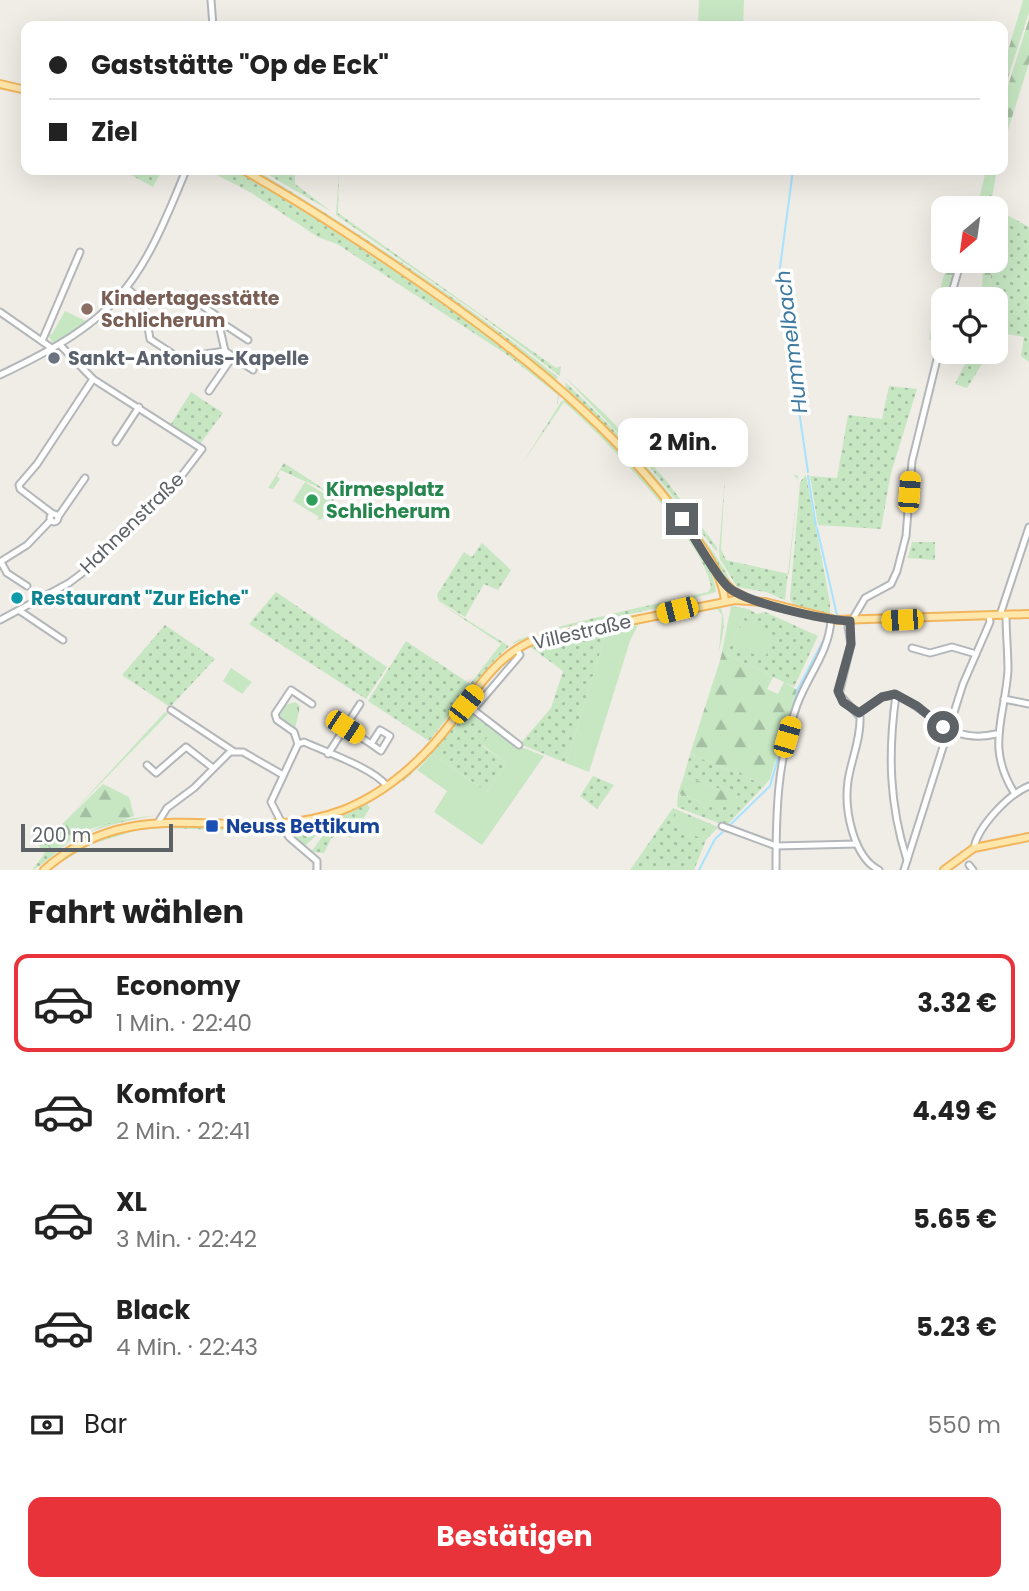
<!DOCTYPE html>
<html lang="de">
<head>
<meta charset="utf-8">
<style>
  body { margin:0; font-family:Poppins,sans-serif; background:#f2f2f2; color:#222; height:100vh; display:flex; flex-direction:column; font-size:26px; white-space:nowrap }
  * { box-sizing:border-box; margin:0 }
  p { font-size:23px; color:#767676 }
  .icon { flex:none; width:38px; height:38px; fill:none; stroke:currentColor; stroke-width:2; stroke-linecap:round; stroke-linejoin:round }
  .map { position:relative; height:870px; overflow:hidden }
  .side { display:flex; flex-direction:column; background:#fff; flex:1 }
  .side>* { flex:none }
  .guide { position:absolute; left:21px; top:21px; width:987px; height:154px; border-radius:14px; box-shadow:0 7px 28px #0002; display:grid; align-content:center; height:154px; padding:0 28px; background:#fff }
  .needle { width:46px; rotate:209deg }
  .controls { position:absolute; left:931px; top:196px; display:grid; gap:14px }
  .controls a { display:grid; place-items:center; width:77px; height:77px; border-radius:14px; background:#fff; box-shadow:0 7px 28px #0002; font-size:35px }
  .scale { position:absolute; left:21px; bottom:18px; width:152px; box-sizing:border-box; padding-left:7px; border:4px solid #5d6266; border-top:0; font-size:19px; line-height:24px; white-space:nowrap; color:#5d6266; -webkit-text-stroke:5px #fff; paint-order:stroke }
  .end { position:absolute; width:32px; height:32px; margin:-16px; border:9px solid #5d6266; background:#fff; box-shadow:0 0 0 4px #fff }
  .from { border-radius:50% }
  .bubble { position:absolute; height:49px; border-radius:14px; background:#fff; box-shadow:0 7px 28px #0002; font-size:23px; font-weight:700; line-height:49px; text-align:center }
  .car { position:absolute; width:21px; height:42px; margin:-21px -10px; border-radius:9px; box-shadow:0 0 5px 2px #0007; background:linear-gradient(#f5c518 24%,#345 0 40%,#f5c518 0 76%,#345 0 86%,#f5c518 0) }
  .guide b { display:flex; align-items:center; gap:24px; height:66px; font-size:26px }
  .guide b+b { border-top:2px solid #e0e0e0 }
  .guide i { width:18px; height:18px; background:#222 }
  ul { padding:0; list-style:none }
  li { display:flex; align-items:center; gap:21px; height:98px; margin:0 14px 10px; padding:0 14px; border:4px solid transparent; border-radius:14px }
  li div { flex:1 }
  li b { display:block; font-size:26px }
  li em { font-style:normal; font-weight:700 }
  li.active { border-color:#e9333a }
  li>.icon { width:63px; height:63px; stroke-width:1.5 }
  h2 { padding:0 28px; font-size:32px; line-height:84px }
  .pay { display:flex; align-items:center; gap:18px; height:77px; padding:0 28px; font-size:26px }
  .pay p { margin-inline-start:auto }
  .button { display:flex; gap:14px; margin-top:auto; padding:14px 28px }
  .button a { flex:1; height:80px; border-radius:14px; background:#e9333a; color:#fff; font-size:28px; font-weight:700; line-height:80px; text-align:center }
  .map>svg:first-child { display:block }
  .grass { fill:url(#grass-dots) }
  .forest { fill:url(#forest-firs) }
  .park { fill:url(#park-tufts) }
  .garden { fill:#c7e7c3 }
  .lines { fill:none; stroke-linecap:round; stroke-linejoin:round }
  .stream { stroke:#a7e3ff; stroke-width:2 }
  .minor-casing { stroke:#b3b7ba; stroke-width:9 }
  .major-casing { stroke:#f1b65d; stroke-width:10 }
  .minor { stroke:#fff; stroke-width:5 }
  .major { stroke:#ffe7ac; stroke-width:6 }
  .route { stroke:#5d6266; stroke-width:9 }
  .education-dot { fill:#8d6e63; stroke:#fff; stroke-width:2.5 }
  .worship-dot { fill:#6b7280; stroke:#fff; stroke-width:2.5 }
  .leisure-dot { fill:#2e9e5b; stroke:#fff; stroke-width:2.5 }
  .culture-dot { fill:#0f9aa8; stroke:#fff; stroke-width:2.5 }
  .transit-dot { fill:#1a4fb4; stroke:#fff; stroke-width:2.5 }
  .labels { text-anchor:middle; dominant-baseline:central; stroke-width:7; stroke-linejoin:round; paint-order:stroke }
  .education-label { font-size:19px; font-weight:bold; fill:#785e54; stroke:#fff; text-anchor:start }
  .worship-label { font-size:19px; font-weight:bold; fill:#5b616d; stroke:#fff; text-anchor:start }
  .leisure-label { font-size:19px; font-weight:bold; fill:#27864d; stroke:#fff; text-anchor:start }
  .street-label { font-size:19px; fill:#5d6266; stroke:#fff }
  .culture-label { font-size:19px; font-weight:bold; fill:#0d838f; stroke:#fff; text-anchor:start }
  .transit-label { font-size:19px; font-weight:bold; fill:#164399; stroke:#fff; text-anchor:start }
  .water-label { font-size:21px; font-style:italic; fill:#3d79a0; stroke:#fff }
</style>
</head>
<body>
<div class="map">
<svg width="1029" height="870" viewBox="0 0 1029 870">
  <defs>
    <pattern id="grass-dots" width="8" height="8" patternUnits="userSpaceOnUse" patternTransform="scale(1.75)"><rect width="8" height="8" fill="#c7e7c3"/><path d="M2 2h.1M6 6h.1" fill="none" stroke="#a5bfa2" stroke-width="1.8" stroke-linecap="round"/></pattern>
    <pattern id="forest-firs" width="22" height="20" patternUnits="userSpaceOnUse" patternTransform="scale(1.75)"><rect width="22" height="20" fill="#c7e7c3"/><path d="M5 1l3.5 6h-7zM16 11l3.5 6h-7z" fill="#a5bfa2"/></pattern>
    <pattern id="park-tufts" width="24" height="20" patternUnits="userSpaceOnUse" patternTransform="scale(1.75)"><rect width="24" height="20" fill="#c7e7c3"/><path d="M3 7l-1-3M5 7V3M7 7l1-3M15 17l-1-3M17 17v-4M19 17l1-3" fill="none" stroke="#a5bfa2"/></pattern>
  </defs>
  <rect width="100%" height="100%" fill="#f0ece6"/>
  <g class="grass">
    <path d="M122,170H162L153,187Z"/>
    <path d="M207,170H234L316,218L453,310L560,392L557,405L558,395L506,354L337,244L318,237L250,192Z"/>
    <path d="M251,170H256C361,234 464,301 559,378L555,379L410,272Z"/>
    <path d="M260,170H295V184L332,212Z"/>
    <path d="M339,170L338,213L556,368L561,366L560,376L484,318L336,215Z"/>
    <path d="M996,209L1029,227V362L1021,356L1024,337L996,332L999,296L990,286L991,270L986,264L996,261Z"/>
    <path d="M971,352H985L982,364L967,388L955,384Z"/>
    <path d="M565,377L606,415L664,478L717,547L716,551L653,471Z"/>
    <path d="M565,382C615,429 661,479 700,534C712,551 727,570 733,588L662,490L622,444L566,389Z"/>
    <path d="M889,386L917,389L891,473L881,529L818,525L810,476L837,478L848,415L882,419Z"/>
    <path d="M191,392L223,413L200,444L171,424Z"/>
    <path d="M567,399C606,436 713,539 716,592L649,610L537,633L513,644C518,632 681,599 708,592L711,587C704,539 601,435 564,402L522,464L561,402Z"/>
    <path d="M284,463L336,497L322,519L317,520L331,498L320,488L280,470L277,476L280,479L273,489L268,488Z"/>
    <path d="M793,474L798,476V482L785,600L766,592L737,587L720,559L719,551L725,476L721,549L726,560L789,574L798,480Z"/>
    <path d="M806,475L830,603V614L793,604L790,599L800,482Z"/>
    <path d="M912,542H935V560L908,558Z"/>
    <path d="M482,543L511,570L498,590L484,584L465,617L439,601L437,595L464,552L472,557Z"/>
    <path d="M276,592L387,667L366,699L249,624Z"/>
    <path d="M435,600L509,646L489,666L429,741L368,701L406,641L470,684L501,644Z"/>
    <path d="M715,606L721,608C726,622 723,636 719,651L722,615L717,609L607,630L566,763L520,744L551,708L563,671L529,646Z"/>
    <path d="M748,609L757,614L765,612L818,636L794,687L726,654Z"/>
    <path d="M165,625L215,659L170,707L122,675Z"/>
    <path d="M468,708L493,729L482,746L507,763L487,792L432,754L404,781L402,779L425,759Z"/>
    <path d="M165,712L168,714L71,814Z"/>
    <path d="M690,754L765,785L726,826L677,807L678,793L706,804L739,796L684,776Z"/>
    <path d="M593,776L614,785L597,809L580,796Z"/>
    <path d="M367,804L370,808L351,838L340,832L331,839L324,853L311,852L327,830L321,831L305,846H301L291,833L294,828L347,814Z"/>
    <path d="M673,808L718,827L706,840L694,870H630Z"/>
    <path d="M159,815C126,821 96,826 67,844C55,852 44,865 32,870L45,853L39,846L57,829L48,846L52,851L111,821Z"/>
    <path d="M154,824L278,826L314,859L315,870H312L314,862L278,832L163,828L138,830L92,844L48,870C83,842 111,834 154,824Z"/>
  </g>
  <g class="forest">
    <path d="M1023,0H1029V12L1003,93V68Z"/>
    <path d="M1029,19V63L1003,146V102Z"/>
    <path d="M986,170H997L990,208H977Z"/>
    <path d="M950,261H960L948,299H943L940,338L929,340L943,278Z"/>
    <path d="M962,261H987L991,270L990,286L999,296L996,309L995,293L982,288L983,270L961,263Z"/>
    <path d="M731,606L748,609L726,654L773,677L767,689L778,694L784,682L797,690L770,779L765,785L690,754L721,657Z"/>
    <path d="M684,776L740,796L728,807L706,804L678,793Z"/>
    <path d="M103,784L129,797L134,816L90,829L52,851L48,846L57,829Z"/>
  </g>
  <g class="park">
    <path d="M65,311L88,322L54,345L48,335L52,334Z"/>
    <path d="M295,702L300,706L295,729L280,719L282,706Z"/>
  </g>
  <g class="garden">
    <path d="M699,0H744L743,26H698Z"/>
    <path d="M305,482L331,498L319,517L293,501Z"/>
    <path d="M744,620L776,636L764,659L732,644Z"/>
    <path d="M638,625L630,641L589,772L566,763L607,630Z"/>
    <path d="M231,668L252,682L242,694L223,681Z"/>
    <path d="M493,729L509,742L544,756L482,845L434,812L447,791L417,770L432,754L487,792L507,763L482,745Z"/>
    <path d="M677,812L705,824L698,837L671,824Z"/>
  </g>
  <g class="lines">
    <g class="stream">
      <path d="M793,170L779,275L808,472"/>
      <path d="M808,476L816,526"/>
      <path d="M817,528L837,615"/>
      <path d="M729,826L770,786L798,689L823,641"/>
      <path d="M699,870L715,839L725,830"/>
    </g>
    <defs>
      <g id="minor">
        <path d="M211,0L213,26"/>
        <path d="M127,288L144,303L150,339L179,358L225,351L253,370"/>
        <path d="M950,299L961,261"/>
        <path d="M144,303L187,295L217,316L225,351"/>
        <path d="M0,312L53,349"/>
        <path d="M219,321L248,340"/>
        <path d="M42,341L80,252"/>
        <path d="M0,375C118,319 138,289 186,170"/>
        <path d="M209,391L233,356"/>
        <path d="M116,442L139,407"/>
        <path d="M53,514L20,489L19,485L37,464L93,379"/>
        <circle cx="54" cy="518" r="4"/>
        <path d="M58,517L85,478"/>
        <path d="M0,562L27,545L51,520"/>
        <path d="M1,562L7,573L27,586"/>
        <path d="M20,611L63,640"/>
        <path d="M1000,615L1029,527"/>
        <path d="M1006,615C1006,633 1008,652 1008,670C1005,718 985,747 1015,794"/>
        <path d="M0,620L69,583L94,564L149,506L173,487L202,449L93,379L60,345"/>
        <path d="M912,648L930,653L952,647L976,654"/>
        <path d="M896,695C888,752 889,804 907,860"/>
        <path d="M896,695C934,712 948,745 996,734"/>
        <path d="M1004,699L1029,704"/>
        <path d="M466,704L519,745"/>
        <path d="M171,710L233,751"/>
        <path d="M473,710L520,655L517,649"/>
        <path d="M859,713L882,697L896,695"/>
        <path d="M345,727L371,744L380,730L390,736L381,751L371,744"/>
        <path d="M298,744L271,802L289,837L317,861V870"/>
        <path d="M298,744L304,742C326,752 373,768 387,786"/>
        <path d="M298,744L294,732L277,720L275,714L291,690L312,704"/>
        <path d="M328,754L360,704"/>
        <path d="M147,765L156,773L186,747L213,768"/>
        <path d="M159,821L167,808L194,788L230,752H243L283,775"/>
        <path d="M722,826L776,846L857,844"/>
        <path d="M974,848C978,826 1009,794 1029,786"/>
        <path d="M969,865L973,870"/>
        <path d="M776,870C776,810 777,762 797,705C808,675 829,652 831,620"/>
        <path d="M879,870C853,857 844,809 848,781C851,760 861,739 860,717L839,694L851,644L848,627L865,598L891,584L897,571L906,536L912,461L943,335"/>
        <path d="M904,870L963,684L990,622L989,616"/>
      </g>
      <g id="major">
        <path d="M0,84L26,90"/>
        <path d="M243,170C297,200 349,234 400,269C502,338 598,411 674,509C695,537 720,565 725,600"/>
        <path d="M722,580L733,591L747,598"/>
        <path d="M44,870C140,784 238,850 343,810C383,794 416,766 443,733C470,700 494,655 535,640L735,600L765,602L836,620L1029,614"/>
        <path d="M944,870L974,848L1029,837"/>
      </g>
    </defs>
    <use href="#minor" class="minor-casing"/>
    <use href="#major" class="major-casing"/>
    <use href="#minor" class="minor"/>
    <use href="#major" class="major"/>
  </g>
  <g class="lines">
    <path class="route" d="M682,519C696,539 712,570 727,586C744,603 825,620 850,621L851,644L838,691L843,702L859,713L882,697L895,694L917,706L943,727"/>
  </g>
  <circle class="education-dot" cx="87" cy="309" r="7"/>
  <circle class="worship-dot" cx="54" cy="358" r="7"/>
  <circle class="leisure-dot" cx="312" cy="500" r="7"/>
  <circle class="culture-dot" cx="17" cy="598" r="7"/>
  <rect class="transit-dot" x="205" y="819" width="14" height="14" rx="3.5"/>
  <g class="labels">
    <g class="education-label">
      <text x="101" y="298">Kindertagesstätte<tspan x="101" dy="22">Schlicherum</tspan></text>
    </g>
    <g class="worship-label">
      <text x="68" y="358">Sankt-Antonius-Kapelle</text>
    </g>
    <g class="leisure-label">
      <text x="326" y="489">Kirmesplatz<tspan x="326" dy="22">Schlicherum</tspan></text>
    </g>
    <g class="street-label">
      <text transform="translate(132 523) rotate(-44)">Hahnenstraße</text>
      <text transform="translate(582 632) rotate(-13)">Villestraße</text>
    </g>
    <g class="culture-label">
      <text x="31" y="598">Restaurant "Zur Eiche"</text>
    </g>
    <g class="transit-label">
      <text x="226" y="826">Neuss Bettikum</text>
    </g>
    <g class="water-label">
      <text transform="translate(791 342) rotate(-97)">Hummelbach</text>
    </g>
  </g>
</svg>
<div class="controls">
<a><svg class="needle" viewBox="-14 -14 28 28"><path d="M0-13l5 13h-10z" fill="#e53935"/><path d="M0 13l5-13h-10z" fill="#767676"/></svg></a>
<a><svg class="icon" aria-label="locate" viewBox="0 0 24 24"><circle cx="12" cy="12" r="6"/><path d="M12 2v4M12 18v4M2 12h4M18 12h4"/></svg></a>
</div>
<div class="scale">200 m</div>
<i class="end from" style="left:943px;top:727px"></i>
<i class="end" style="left:682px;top:519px"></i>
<div class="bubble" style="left:618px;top:418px;width:130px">2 Min.</div>
<i class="car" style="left:909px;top:492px;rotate:4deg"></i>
<i class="car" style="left:677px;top:610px;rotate:256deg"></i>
<i class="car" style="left:902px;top:620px;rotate:267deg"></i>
<i class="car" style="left:466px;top:704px;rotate:38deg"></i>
<i class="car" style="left:345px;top:727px;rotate:123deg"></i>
<i class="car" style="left:787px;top:737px;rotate:16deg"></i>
<div class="guide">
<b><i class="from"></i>Gaststätte &quot;Op de Eck&quot;</b>
<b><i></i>Ziel</b>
</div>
</div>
<section class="side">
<h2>Fahrt wählen</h2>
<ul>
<li class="active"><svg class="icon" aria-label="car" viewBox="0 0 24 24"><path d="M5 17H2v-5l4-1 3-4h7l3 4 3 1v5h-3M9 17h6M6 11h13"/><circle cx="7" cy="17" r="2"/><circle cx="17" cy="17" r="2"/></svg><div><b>Economy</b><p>1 Min. · 22:40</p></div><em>3.32 €</em></li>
<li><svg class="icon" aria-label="car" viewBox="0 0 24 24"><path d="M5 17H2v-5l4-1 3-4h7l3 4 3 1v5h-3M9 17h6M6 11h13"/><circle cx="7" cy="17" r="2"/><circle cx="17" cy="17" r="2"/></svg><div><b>Komfort</b><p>2 Min. · 22:41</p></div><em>4.49 €</em></li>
<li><svg class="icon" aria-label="car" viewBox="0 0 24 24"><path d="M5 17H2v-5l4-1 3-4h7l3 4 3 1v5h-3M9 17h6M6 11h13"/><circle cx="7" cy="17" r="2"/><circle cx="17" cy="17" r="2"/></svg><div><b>XL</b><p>3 Min. · 22:42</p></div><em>5.65 €</em></li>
<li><svg class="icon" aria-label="car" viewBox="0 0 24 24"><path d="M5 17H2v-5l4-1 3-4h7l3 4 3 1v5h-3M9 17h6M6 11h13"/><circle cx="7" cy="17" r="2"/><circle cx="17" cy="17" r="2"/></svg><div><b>Black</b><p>4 Min. · 22:43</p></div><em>5.23 €</em></li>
</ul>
<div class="pay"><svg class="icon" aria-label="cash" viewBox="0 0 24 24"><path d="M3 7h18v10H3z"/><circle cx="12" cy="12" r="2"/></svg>Bar<p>550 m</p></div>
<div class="button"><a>Bestätigen</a></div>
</section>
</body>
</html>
